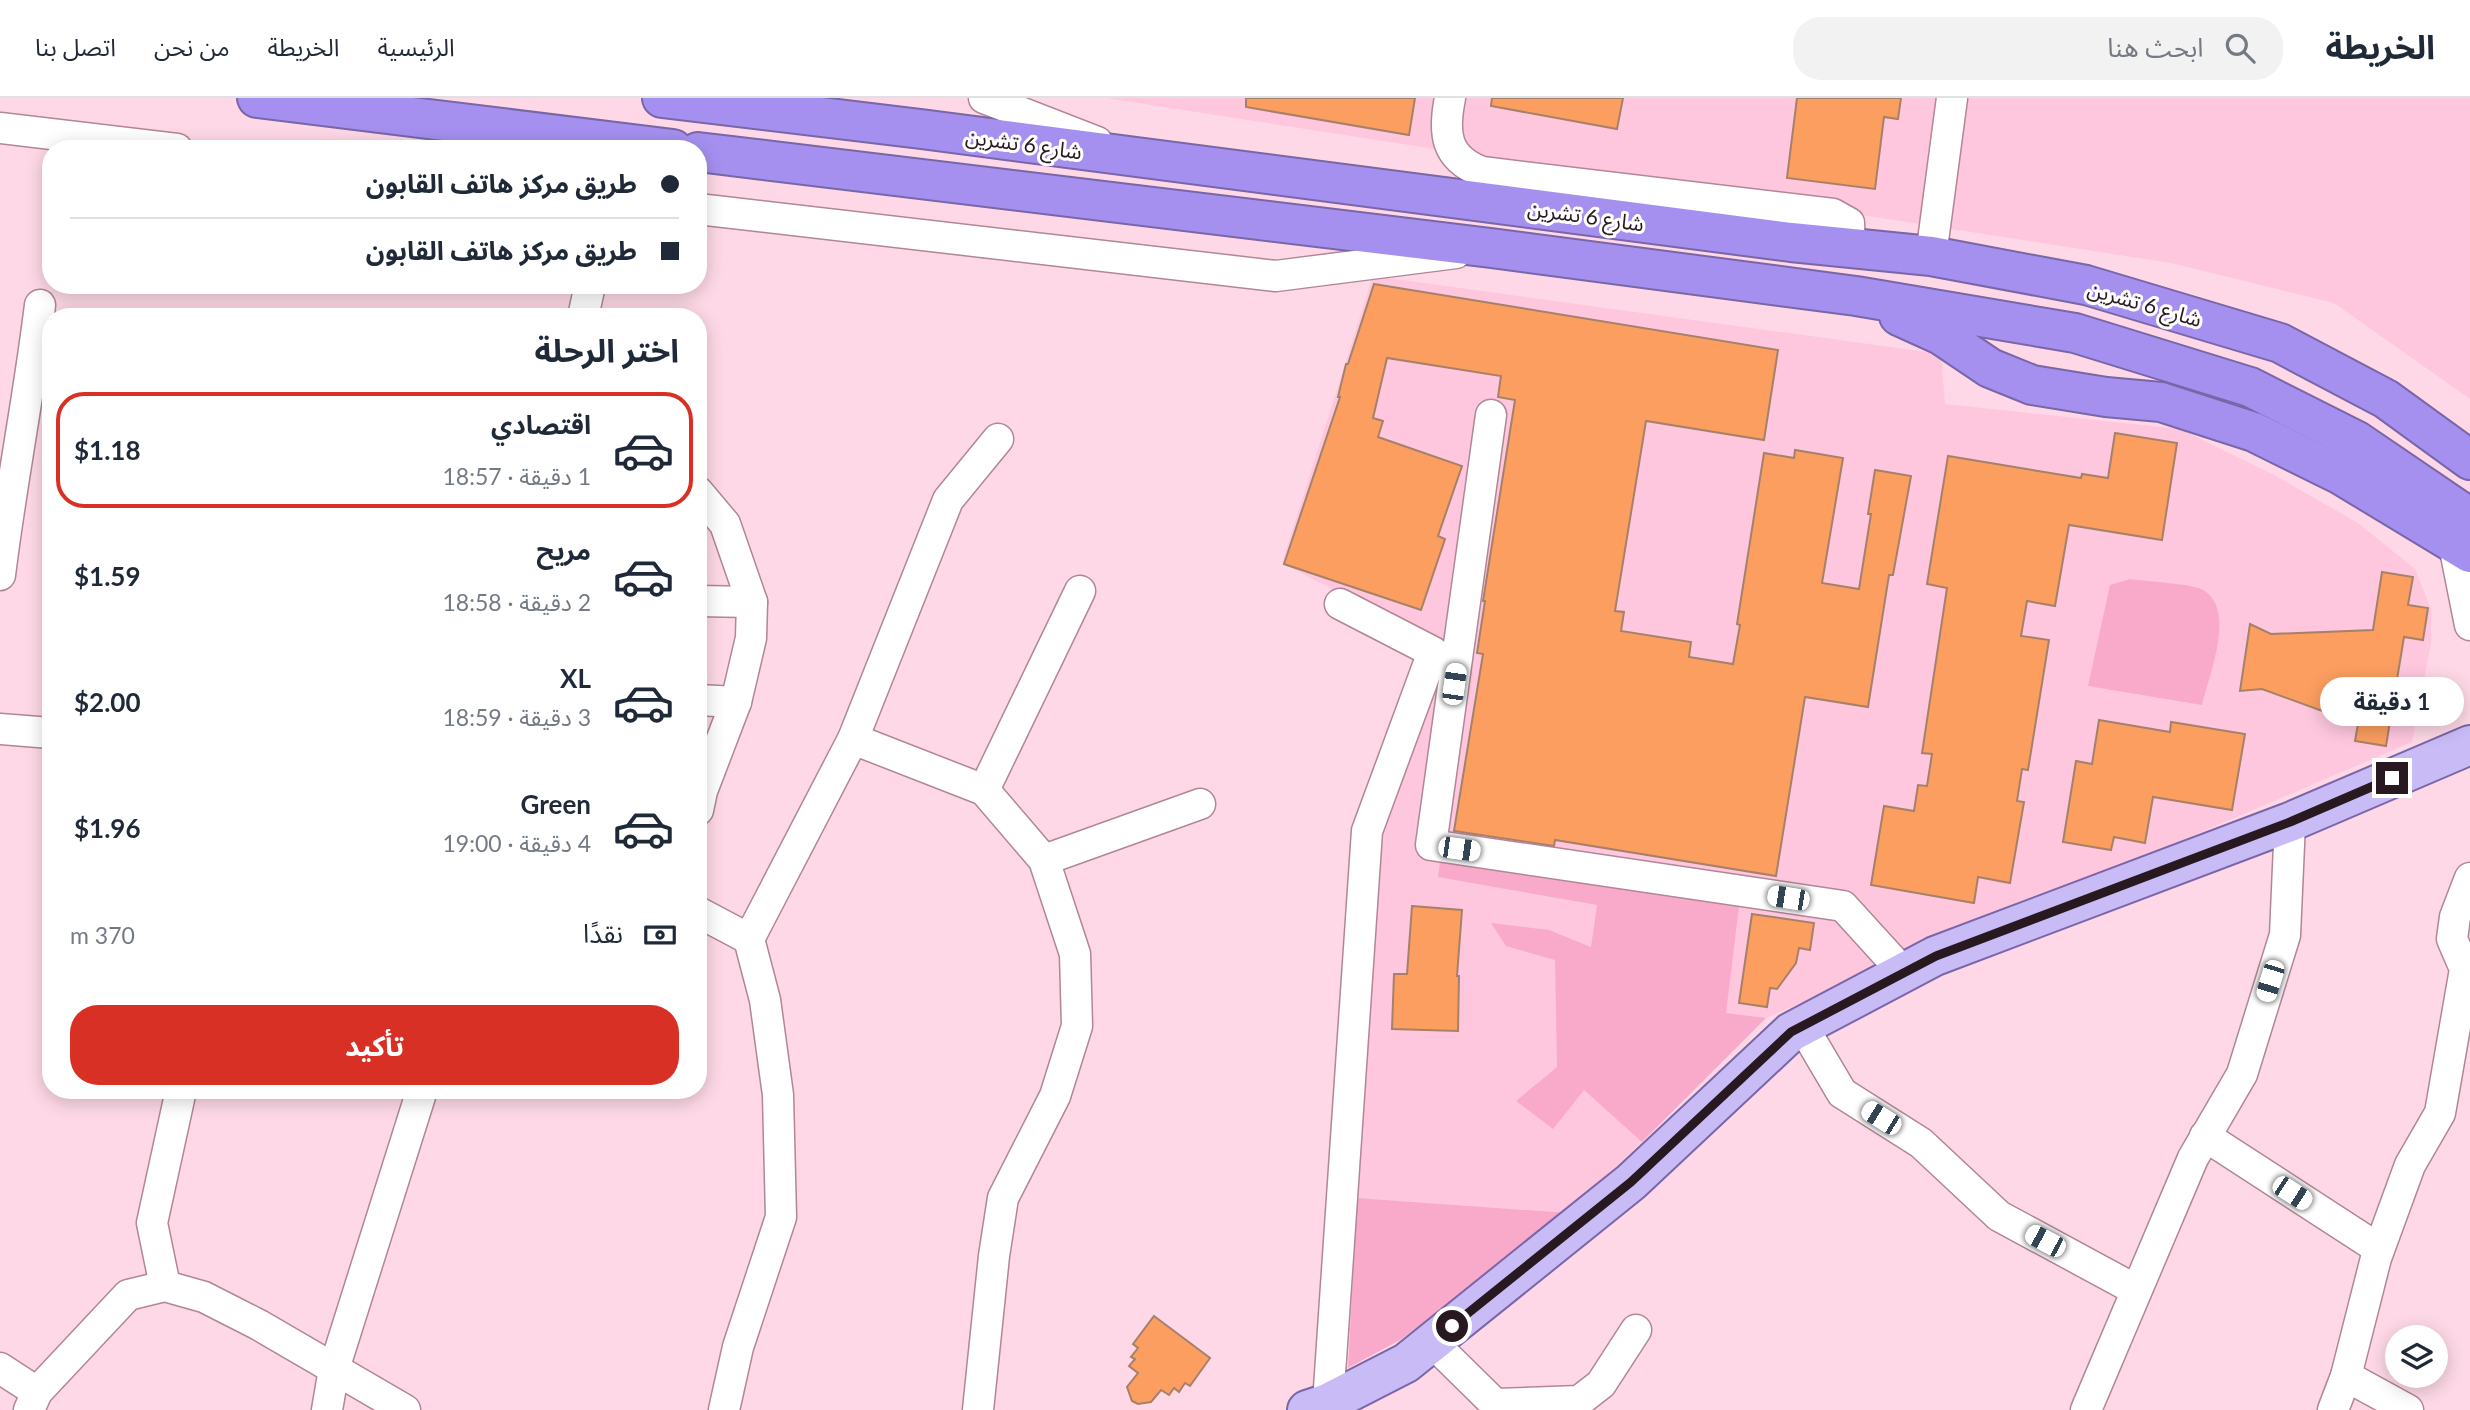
<!DOCTYPE html>
<html lang="ar">
<head>
<meta charset="utf-8">
<style>
  body { margin:0; font-family:Lato,"Noto Sans Arabic",sans-serif; background:#f2f2f3; color:#1f2937; direction:rtl; height:100vh; display:flex; flex-direction:column; font-size:26px; white-space:nowrap }
  * { box-sizing:border-box; margin:0 }
  p { font-size:23px; color:#747a83 }
  .icon { flex:none; width:38px; height:38px; fill:none; stroke:currentColor; stroke-width:2; stroke-linecap:round; stroke-linejoin:round }
  .map { position:relative; flex:1; overflow:hidden; direction:ltr }
  .drawer { position:absolute; left:42px; top:210px; width:665px; height:791px; display:flex; flex-direction:column; background:#fff; border-radius:28px; box-shadow:0 4px 18px #0003; direction:rtl }
  .drawer>* { flex:none }
  .hud { position:absolute; left:42px; top:42px; width:665px; height:154px; border-radius:28px; box-shadow:0 4px 18px #0003; direction:rtl; display:grid; align-content:center; height:154px; padding:0 28px; background:#fff }
  .controls { position:absolute; left:2385px; top:1227px; display:grid; gap:14px }
  .controls a { display:grid; place-items:center; width:63px; height:63px; border-radius:50%; background:#fff; box-shadow:0 4px 18px #0003; font-size:35px }
  .end { position:absolute; width:32px; height:32px; margin:-16px; border:9px solid #28181f; background:#fff; box-shadow:0 0 0 4px #fff }
  .from { border-radius:50% }
  .bubble { position:absolute; height:49px; border-radius:24px; background:#fff; box-shadow:0 4px 18px #0003; font-size:23px; font-weight:700; line-height:49px; text-align:center; direction:rtl }
  .car { position:absolute; width:21px; height:42px; margin:-21px -10px; border-radius:9px; box-shadow:0 0 5px 2px #0007; background:linear-gradient(#fff 24%,#345 0 40%,#fff 0 76%,#345 0 86%,#fff 0) }
  .hud b { display:flex; align-items:center; gap:24px; height:66px; font-size:26px }
  .hud b+b { border-top:2px solid #e0e1e3 }
  .hud i { width:18px; height:18px; background:#1f2937 }
  ul { padding:0; list-style:none }
  li { display:flex; align-items:center; gap:21px; height:116px; margin:0 14px 10px; padding:0 14px; border:4px solid transparent; border-radius:28px }
  li div { flex:1 }
  li b { display:block; font-size:26px }
  li em { font-style:normal; font-weight:700 }
  li.current { border-color:#d93025 }
  li>.icon { width:63px; height:63px; stroke-width:1.5 }
  h2 { padding:0 28px; font-size:32px; line-height:84px }
  .pay { display:flex; align-items:center; gap:18px; height:77px; padding:0 28px; font-size:26px }
  .pay p { margin-inline-start:auto }
  .cta { display:flex; gap:14px; margin-top:auto; padding:14px 28px }
  .cta a { flex:1; height:80px; border-radius:28px; background:#d93025; color:#fff; font-size:28px; font-weight:700; line-height:80px; text-align:center }
  header { display:flex; align-items:center; gap:42px; box-sizing:border-box; height:98px; padding:0 35px; background:#fff; border-bottom:2px solid #e0e1e3 }
  header strong { font-size:33px }
  nav { display:flex; gap:38px; margin-inline-start:auto; font-size:24px }
  .search { width:490px; height:63px; background:#f2f2f3; display:flex; align-items:center; gap:18px; box-sizing:border-box; padding:0 24px; border-radius:28px; color:#747a83; font-size:26px }
  .map>svg:first-child { display:block }
  .built { fill:#fec7dd }
  .green { fill:#f9aacb }
  .building { fill:#fc9e60; stroke:#a6816a; stroke-width:2 }
  .lines { fill:none; stroke-linecap:round; stroke-linejoin:round }
  .minor-casing { stroke:#b18697; stroke-width:33 }
  .major-casing { stroke:#7966a7; stroke-width:42 }
  .highway-casing { stroke:#7966a7; stroke-width:42 }
  .minor { stroke:#fff; stroke-width:30 }
  .major { stroke:#c9bcf6; stroke-width:38 }
  .highway { stroke:#a590f0; stroke-width:38 }
  .route { stroke:#28181f; stroke-width:9 }
  .labels { text-anchor:middle; dominant-baseline:central; stroke-width:6; stroke-linejoin:round; paint-order:stroke }
  .street-label { font-size:21px; fill:#28181f; stroke:#fff }
</style>
</head>
<body>
<header>
<strong>الخريطة</strong>
<div class="search"><svg class="icon" aria-label="search" viewBox="0 0 24 24"><circle cx="10" cy="10" r="6"/><path d="M15 15l6 6"/></svg>ابحث هنا</div>
<nav><a>الرئيسية</a><a>الخريطة</a><a>من نحن</a><a>اتصل بنا</a></nav>
</header>
<div class="map">
<svg width="2470" height="1312" viewBox="0 0 2470 1312">
  <rect width="100%" height="100%" fill="#fed8e6"/>
  <g class="built">
    <path d="M1106,0H2470V301L2334,205L2171,165Z"/>
    <path d="M1373,178L1941,256L1945,306L2180,331L2274,377L2358,425L2415,471L2431,511V545L2412,644L1766,920L1570,1115L1357,1100L1373,803L1381,735L1447,551L1282,465Z"/>
  </g>
  <g class="green">
    <path d="M2130,481C2144,483 2191,486 2201,491C2238,509 2209,577 2202,607L2088,588L2110,487Z"/>
    <path d="M1441,756L1739,808L1726,915L1766,920L1642,1044L1584,992L1553,1031L1516,1003L1557,969L1555,862L1506,848L1491,825L1549,832L1591,849L1597,807L1438,779Z"/>
    <path d="M1357,1100L1570,1115L1400,1242L1348,1270Z"/>
  </g>
  <g class="building">
    <path d="M1246,0H1415L1409,37L1246,9Z"/>
    <path d="M1492,0H1623L1617,31L1491,8Z"/>
    <path d="M1797,0H1901L1898,21L1884,19L1875,91L1787,80Z"/>
    <path d="M1374,186L1778,252L1764,342L1646,323L1615,513L1624,514L1621,533L1691,544L1689,559L1733,566L1740,527L1737,526L1764,355L1794,360L1795,352L1843,360L1822,485L1859,491L1871,416H1868L1875,372L1911,378L1893,477H1889L1868,609L1805,599L1776,778L1555,742L1554,748L1454,733L1483,556L1477,555L1485,503H1483L1515,302L1498,299L1501,278L1387,260L1373,320L1383,323L1378,339L1462,368L1438,438L1445,441L1421,512L1284,466L1340,299H1338L1346,266H1348Z"/>
    <path d="M2115,335L2177,345L2162,442L2069,427L2055,508L2027,503L2021,538L2049,542L2028,672L2022,671L2017,703L2024,704L2010,785L1978,779L1974,805L1871,787L1884,708L1914,713L1918,687L1927,688L1932,656L1922,655L1947,490L1927,486L1948,358L2081,380L2082,376L2108,380Z"/>
    <path d="M2382,474L2413,479L2408,507L2428,510L2423,542L2404,539L2386,648L2355,643L2358,626L2262,591L2240,593L2250,526L2271,536L2373,532Z"/>
    <path d="M2099,622L2170,634L2171,624L2245,636L2232,712L2153,699L2145,745L2114,739L2111,752L2063,744L2076,663L2092,666Z"/>
    <path d="M1412,808L1462,812L1457,878H1459L1458,933L1392,931L1394,876H1407Z"/>
    <path d="M1752,816L1814,825L1810,852L1799,850L1796,865L1777,891L1770,890L1767,909L1739,905Z"/>
    <path d="M1154,1218L1210,1260L1190,1288L1185,1285L1179,1294L1174,1290L1169,1297L1161,1292L1151,1304L1138,1306L1132,1303L1127,1289L1138,1275L1129,1268L1135,1261L1131,1259L1138,1250L1133,1246Z"/>
  </g>
  <g class="lines">
    <defs>
      <g id="minor">
        <path d="M984,0L1097,44"/>
        <path d="M1450,0C1443,35 1445,60 1482,74L1833,116L1849,125L1850,149"/>
        <path d="M0,30L177,51"/>
        <path d="M698,111L1276,178L1456,155"/>
        <path d="M1931,158L1952,0"/>
        <path d="M583,219L590,187"/>
        <path d="M1491,317L1431,747L1843,808L1904,875"/>
        <path d="M698,394L725,426L752,504L751,540L736,604L702,693L698,712"/>
        <path d="M2454,447L2470,527"/>
        <path d="M0,477C11,387 29,298 40,207"/>
        <path d="M698,503L752,504"/>
        <path d="M698,602L736,604"/>
        <path d="M0,631L51,635"/>
        <path d="M853,641L984,692L1044,762L1075,856L1077,928L1055,998L1003,1100L994,1158L978,1312"/>
        <path d="M984,692L1080,493"/>
        <path d="M1044,762L1200,706"/>
        <path d="M698,814L749,841L765,902L778,997L781,1119L738,1249L724,1312"/>
        <path d="M749,841L853,641L948,402L998,341"/>
        <path d="M1803,929L1842,995L1921,1045L1999,1118L2136,1192"/>
        <path d="M2205,1038L2379,1151"/>
        <path d="M165,1188L152,1125L181,992"/>
        <path d="M1432,1244L1495,1306V1312"/>
        <path d="M0,1270L37,1294"/>
        <path d="M1328,1305L1367,733L1433,554L1340,506"/>
        <path d="M1495,1306L1579,1303L1601,1286L1636,1232"/>
        <path d="M29,1312L37,1294L128,1197L165,1188L204,1199L259,1227L405,1312"/>
        <path d="M327,1312L334,1271L422,992"/>
        <path d="M2086,1312L2193,1060L2242,976L2285,837L2290,724"/>
        <path d="M2333,1312L2346,1278"/>
        <path d="M2408,1312L2346,1278L2376,1160L2410,1067L2440,1015L2465,871L2452,841L2455,819L2470,780"/>
      </g>
      <path id="major" d="M1307,1312L1328,1305L1406,1265L1631,1084L1791,934L1935,858L2290,724L2470,647"/>
      <g id="highway">
        <path d="M257,0L673,51"/>
        <path d="M662,0L921,31L1791,144L1931,158L2086,187L2280,245L2386,301L2470,362"/>
        <path d="M698,54L1491,150L1856,198L2075,235L2250,289L2357,343L2470,420"/>
        <path d="M1899,218L1941,237L1990,270L2032,287L2106,299L2161,304L2254,334L2341,377L2470,455"/>
      </g>
    </defs>
    <use href="#minor" class="minor-casing"/>
    <use href="#major" class="major-casing"/>
    <use href="#highway" class="highway-casing"/>
    <use href="#minor" class="minor"/>
    <use href="#major" class="major"/>
    <use href="#highway" class="highway"/>
  </g>
  <g class="lines">
    <path class="route" d="M1452,1228L1631,1084L1791,934L1936,858L2290,724L2392,680"/>
  </g>
  <g class="labels">
    <g class="street-label">
      <text transform="translate(1024 45) rotate(8)">شارع 6 تشرين</text>
      <text transform="translate(1586 117) rotate(8)">شارع 6 تشرين</text>
      <text transform="translate(2145 205) rotate(16)">شارع 6 تشرين</text>
    </g>
  </g>
</svg>
<div class="controls">
<a><svg class="icon" aria-label="layers" viewBox="0 0 24 24"><path d="M12 4l9 5-9 5-9-5zM3 14l9 5 9-5"/></svg></a>
</div>
<i class="end from" style="left:1452px;top:1228px"></i>
<i class="end" style="left:2392px;top:680px"></i>
<div class="bubble" style="left:2320px;top:579px;width:144px">1 دقيقة</div>
<i class="car" style="left:1454px;top:586px;rotate:8deg"></i>
<i class="car" style="left:1459px;top:751px;rotate:98deg"></i>
<i class="car" style="left:1788px;top:800px;rotate:279deg"></i>
<i class="car" style="left:2270px;top:883px;rotate:197deg"></i>
<i class="car" style="left:1881px;top:1020px;rotate:302deg"></i>
<i class="car" style="left:2292px;top:1095px;rotate:123deg"></i>
<i class="car" style="left:2045px;top:1143px;rotate:298deg"></i>
<div class="hud">
<b><i class="from"></i>طريق مركز هاتف القابون</b>
<b><i></i>طريق مركز هاتف القابون</b>
</div>
<section class="drawer">
<h2>اختر الرحلة</h2>
<ul>
<li class="current"><svg class="icon" aria-label="car" viewBox="0 0 24 24"><path d="M5 17H2v-5l4-1 3-4h7l3 4 3 1v5h-3M9 17h6M6 11h13"/><circle cx="7" cy="17" r="2"/><circle cx="17" cy="17" r="2"/></svg><div><b>اقتصادي</b><p>1 دقيقة · 18:57</p></div><em>$1.18</em></li>
<li><svg class="icon" aria-label="car" viewBox="0 0 24 24"><path d="M5 17H2v-5l4-1 3-4h7l3 4 3 1v5h-3M9 17h6M6 11h13"/><circle cx="7" cy="17" r="2"/><circle cx="17" cy="17" r="2"/></svg><div><b>مريح</b><p>2 دقيقة · 18:58</p></div><em>$1.59</em></li>
<li><svg class="icon" aria-label="car" viewBox="0 0 24 24"><path d="M5 17H2v-5l4-1 3-4h7l3 4 3 1v5h-3M9 17h6M6 11h13"/><circle cx="7" cy="17" r="2"/><circle cx="17" cy="17" r="2"/></svg><div><b>XL</b><p>3 دقيقة · 18:59</p></div><em>$2.00</em></li>
<li><svg class="icon" aria-label="car" viewBox="0 0 24 24"><path d="M5 17H2v-5l4-1 3-4h7l3 4 3 1v5h-3M9 17h6M6 11h13"/><circle cx="7" cy="17" r="2"/><circle cx="17" cy="17" r="2"/></svg><div><b>Green</b><p>4 دقيقة · 19:00</p></div><em>$1.96</em></li>
</ul>
<div class="pay"><svg class="icon" aria-label="cash" viewBox="0 0 24 24"><path d="M3 7h18v10H3z"/><circle cx="12" cy="12" r="2"/></svg>نقدًا<p>370 m</p></div>
<div class="cta"><a>تأكيد</a></div>
</section>
</div>
</body>
</html>
